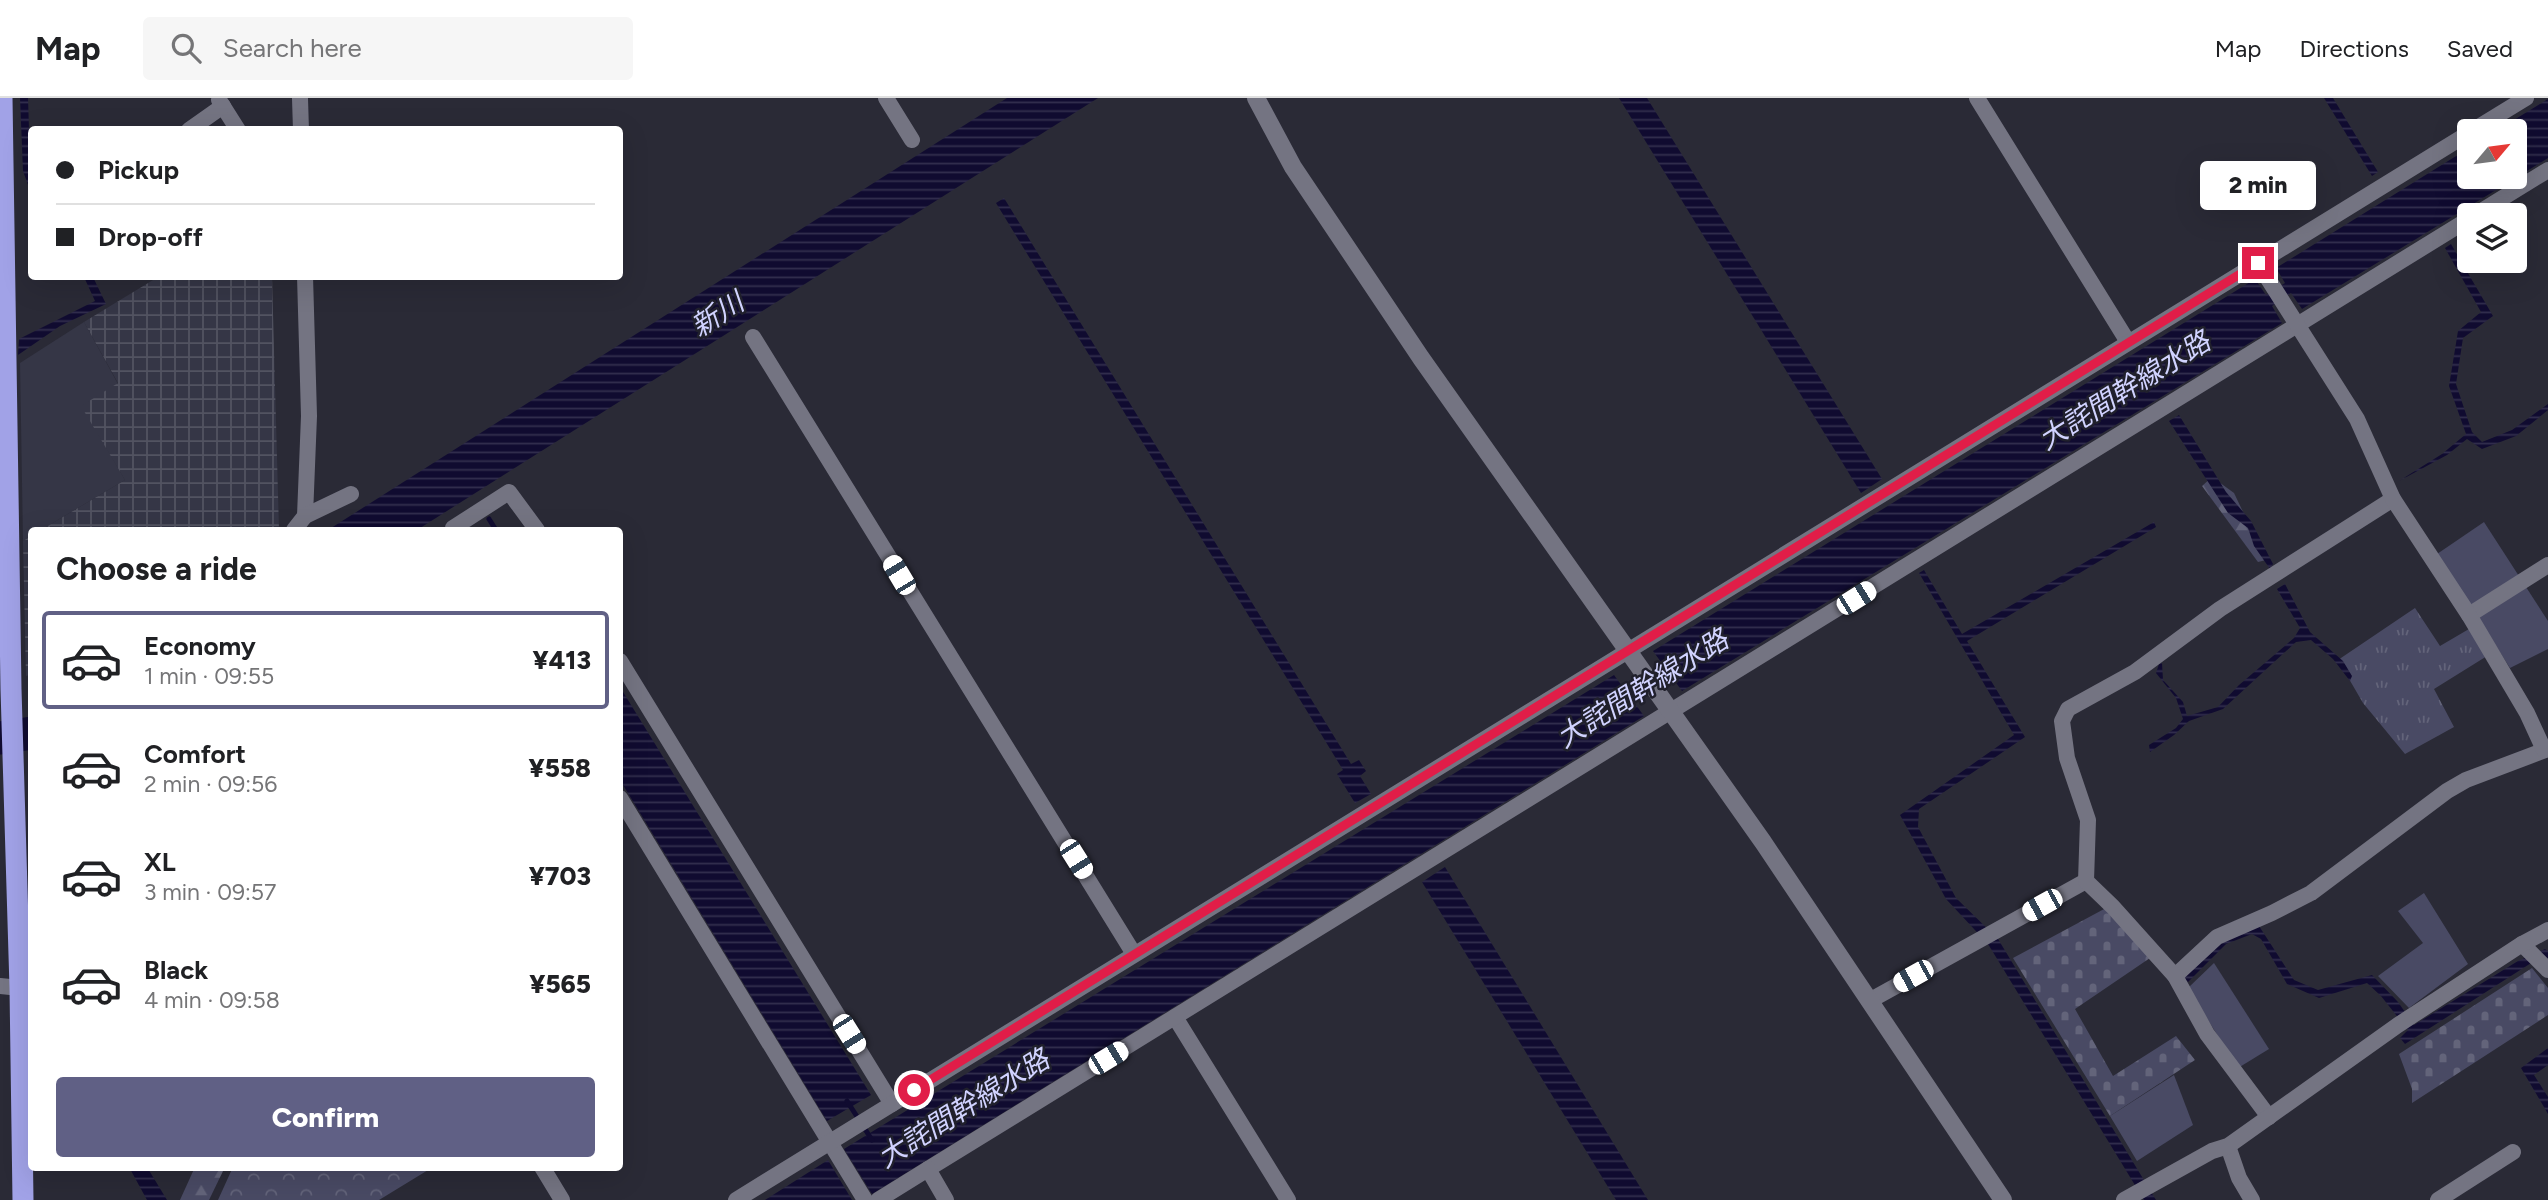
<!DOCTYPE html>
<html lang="en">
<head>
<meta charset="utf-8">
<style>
  body { margin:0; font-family:Figtree,"Noto Sans JP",sans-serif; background:#f6f6f6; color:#202124; height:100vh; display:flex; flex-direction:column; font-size:26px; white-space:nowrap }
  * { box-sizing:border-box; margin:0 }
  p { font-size:23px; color:#757577 }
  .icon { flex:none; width:38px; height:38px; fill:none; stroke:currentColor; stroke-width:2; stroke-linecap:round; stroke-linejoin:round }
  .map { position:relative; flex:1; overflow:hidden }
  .details { position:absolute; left:28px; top:429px; width:595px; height:644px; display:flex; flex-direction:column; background:#fff; border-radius:7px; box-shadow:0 7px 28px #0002 }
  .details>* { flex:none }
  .hud { position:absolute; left:28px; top:28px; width:595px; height:154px; border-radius:7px; box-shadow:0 7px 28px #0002; display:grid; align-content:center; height:154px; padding:0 28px; background:#fff }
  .needle { width:46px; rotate:61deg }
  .tools { position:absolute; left:2457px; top:21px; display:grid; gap:14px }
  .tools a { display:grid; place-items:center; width:70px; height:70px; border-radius:7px; background:#fff; box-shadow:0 7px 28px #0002; font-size:35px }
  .end { position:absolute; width:32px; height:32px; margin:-16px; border:9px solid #e11d48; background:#fff; box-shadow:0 0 0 4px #fff }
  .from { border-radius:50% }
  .bubble { position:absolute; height:49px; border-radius:7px; background:#fff; box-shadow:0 7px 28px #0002; font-size:23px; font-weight:800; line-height:49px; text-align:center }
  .car { position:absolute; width:21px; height:42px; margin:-21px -10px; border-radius:9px; box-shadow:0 0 5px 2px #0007; background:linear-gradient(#fff 24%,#345 0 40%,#fff 0 76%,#345 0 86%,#fff 0) }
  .hud b { display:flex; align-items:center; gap:24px; height:66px; font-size:26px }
  .hud b+b { border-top:2px solid #e0e0e0 }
  .hud i { width:18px; height:18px; background:#202124 }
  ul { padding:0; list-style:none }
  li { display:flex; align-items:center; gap:21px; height:98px; margin:0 14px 10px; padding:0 14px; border:4px solid transparent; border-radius:7px }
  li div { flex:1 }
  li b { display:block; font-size:26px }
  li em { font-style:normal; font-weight:800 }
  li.selected { border-color:#606085 }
  li>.icon { width:63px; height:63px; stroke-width:1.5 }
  h2 { padding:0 28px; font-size:32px; line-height:84px }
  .action { display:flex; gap:14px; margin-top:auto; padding:14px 28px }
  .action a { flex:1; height:80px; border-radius:7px; background:#606085; color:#fff; font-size:28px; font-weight:800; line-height:80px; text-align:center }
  header { display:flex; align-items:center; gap:42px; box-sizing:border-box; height:98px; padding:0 35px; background:#fff; border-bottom:2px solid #e0e0e0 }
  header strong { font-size:33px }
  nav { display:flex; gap:38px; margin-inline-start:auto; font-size:24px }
  .search { width:490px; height:63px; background:#f6f6f6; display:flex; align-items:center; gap:18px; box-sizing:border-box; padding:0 24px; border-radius:7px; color:#757577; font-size:26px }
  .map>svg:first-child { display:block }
  .built { fill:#353646 }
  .industrial { fill:url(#industrial-grid) }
  .grass { fill:url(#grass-tufts) }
  .forest { fill:url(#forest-firs) }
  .cemetery { fill:url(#cemetery-stones) }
  .park { fill:url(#park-crowns) }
  .garden { fill:#494a64 }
  .water { fill:url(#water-rules) }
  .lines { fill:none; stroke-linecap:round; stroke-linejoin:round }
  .stream { stroke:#100b30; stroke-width:5 }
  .river { stroke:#100b30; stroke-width:33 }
  .street { stroke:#747482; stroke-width:16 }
  .secondary { stroke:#747482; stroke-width:18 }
  .highway { stroke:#a1a2e7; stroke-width:21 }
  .route { stroke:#e11d48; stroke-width:9 }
  .labels { text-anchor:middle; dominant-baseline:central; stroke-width:5; stroke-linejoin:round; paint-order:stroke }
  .water-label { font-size:28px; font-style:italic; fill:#d1d3ff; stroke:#20202c }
</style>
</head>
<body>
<header>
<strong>Map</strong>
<div class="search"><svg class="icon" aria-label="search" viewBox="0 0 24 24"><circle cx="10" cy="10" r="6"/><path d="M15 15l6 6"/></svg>Search here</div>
<nav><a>Map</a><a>Directions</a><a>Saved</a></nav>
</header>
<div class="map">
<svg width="2548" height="1102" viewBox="0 0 2548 1102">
  <defs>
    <pattern id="industrial-grid" width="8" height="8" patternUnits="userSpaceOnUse" patternTransform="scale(1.75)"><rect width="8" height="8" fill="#353646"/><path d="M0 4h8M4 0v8" fill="none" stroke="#525361"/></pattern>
    <pattern id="grass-tufts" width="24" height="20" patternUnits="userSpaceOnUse" patternTransform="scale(1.75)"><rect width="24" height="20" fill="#494a64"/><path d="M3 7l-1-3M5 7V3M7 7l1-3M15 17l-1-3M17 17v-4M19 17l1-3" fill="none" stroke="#63647a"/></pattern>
    <pattern id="forest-firs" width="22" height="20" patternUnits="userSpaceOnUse" patternTransform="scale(1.75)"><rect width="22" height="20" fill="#494a64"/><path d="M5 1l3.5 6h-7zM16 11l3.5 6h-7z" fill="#63647a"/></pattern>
    <pattern id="cemetery-stones" width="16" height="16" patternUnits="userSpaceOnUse" patternTransform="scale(1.75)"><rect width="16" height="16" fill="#494a64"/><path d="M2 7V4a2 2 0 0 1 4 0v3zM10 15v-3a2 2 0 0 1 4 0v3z" fill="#63647a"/></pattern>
    <pattern id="park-crowns" width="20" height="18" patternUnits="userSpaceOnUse" patternTransform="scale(1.75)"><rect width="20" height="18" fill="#494a64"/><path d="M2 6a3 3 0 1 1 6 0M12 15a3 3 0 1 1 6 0" fill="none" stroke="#63647a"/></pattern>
    <pattern id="water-rules" width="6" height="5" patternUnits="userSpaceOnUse" patternTransform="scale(1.75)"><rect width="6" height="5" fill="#100b30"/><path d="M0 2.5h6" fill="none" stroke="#332f4e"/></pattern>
  </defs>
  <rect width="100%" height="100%" fill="#2a2a36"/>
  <path class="built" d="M84,224L118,286L82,308L125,382L41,432H32L31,438L23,443L20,265Z"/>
  <g class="industrial">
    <path d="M158,179H272L279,432H41L125,382L81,308L118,285L84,224Z"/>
    <path d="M31,438L32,576L26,578L23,443Z"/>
  </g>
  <path class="grass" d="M2415,510L2440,548L2469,531L2487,558L2434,591L2454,629L2405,656L2363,605L2338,562Z"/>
  <g class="forest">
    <path d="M2212,379L2234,395L2266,462L2258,464L2202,388Z"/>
    <path d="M195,1069H225L209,1102H180Z"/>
  </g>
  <g class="cemetery">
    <path d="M2106,810L2150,860L2075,911L2113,978L2176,938L2195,962L2110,1018L2013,860Z"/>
    <path d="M2532,870L2548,890V917L2412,1005V991L2399,956Z"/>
  </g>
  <path class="park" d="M233,1069H433L379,1102H218Z"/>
  <g class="garden">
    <path d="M2484,424L2548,523V551L2510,570L2437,456Z"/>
    <path d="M2424,795L2468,866L2409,910L2378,878L2423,845L2398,813Z"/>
    <path d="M2214,865L2269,951L2238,970L2188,890Z"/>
    <path d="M2174,977L2193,1027L2137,1063L2110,1018Z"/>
  </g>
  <g class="water">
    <path d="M20,0H28L31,95L23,73Z"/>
    <path d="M1007,0H1098L417,432H328Z"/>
    <path d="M1619,0H1647L1882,381L1861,395Z"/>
    <path d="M2324,0H2333L2378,74L2372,78Z"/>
    <path d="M2548,1V60L2302,211L2291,195L2272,208L2282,225L1682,593L1653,553L2255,181L2266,197L2285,185L2276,170L2469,50V79H2515V33H2496Z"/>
    <path d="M1004,100L1351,666L1359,662L1366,673L1360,678L1371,696L1355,705L1337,676L1343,672L996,105Z"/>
    <path d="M2451,146L2493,218L2463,240L2456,286L2472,334L2482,344L2512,332L2548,306V312L2516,338L2482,351L2467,341L2447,357L2399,383L2442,356L2466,336L2449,288L2458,233L2481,214L2445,150Z"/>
    <path d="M84,179H93L106,206L60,228L18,257L19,241L95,203Z"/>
    <path d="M2179,317L2226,394L2251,423L2273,466L2270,471L2254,448L2248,430L2228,415L2169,323Z"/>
    <path d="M2154,424L2156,429L1967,543L2025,639L1919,711L1918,729L1956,800L1998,841L2156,1102H2144L1988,846L1946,801L1900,717L2014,637L1919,475L1924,472L1962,536Z"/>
    <path d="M2285,486L2310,534L2343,563L2352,578L2350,583L2333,561L2311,542L2296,544L2223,611L2189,623L2174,637L2150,654L2149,647L2176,630L2183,621L2176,600L2156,575L2159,566L2162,565L2163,582L2183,604L2187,618L2218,609L2239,587L2294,540L2300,530L2277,491Z"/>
    <path d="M1614,577L1644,618L872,1096L844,1051Z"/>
    <path d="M620,589L871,997L827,1023L620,682Z"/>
    <path d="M1445,769L1648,1102H1616L1422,784Z"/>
    <path d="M2259,828L2294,882L2318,892L2372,877L2398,904L2414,927L2518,863L2545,851L2548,853V863L2542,858L2405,946L2400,940L2408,932L2381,898L2367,885L2319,900L2287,886L2261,841L2252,836L2226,846L2188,884L2184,880L2225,842Z"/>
    <path d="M2548,950V967L2534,977L2548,999V1016L2521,970Z"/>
    <path d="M828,1062L852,1102H765Z"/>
    <path d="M129,1069H147L167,1102H147Z"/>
  </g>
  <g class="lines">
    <g class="stream">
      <path d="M489,421L496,432"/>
      <path d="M1623,600L1671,570"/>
      <path d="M847,1003L872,1042"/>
    </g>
    <path class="river" d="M0,640L32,635"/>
    <g class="street">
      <path d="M300,0L301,32"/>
      <path d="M886,0L912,42"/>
      <path d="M1977,0L2128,244"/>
      <path d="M219,2L238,32"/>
      <path d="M189,32L223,8"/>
      <path d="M2472,33L2526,0"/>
      <path d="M2475,117L2548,72"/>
      <path d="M2258,165L2469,35"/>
      <path d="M753,239L1134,856"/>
      <path d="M305,418L309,318L305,178"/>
      <path d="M294,432L305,418L351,396"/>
      <path d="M455,432L453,430L509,394L537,432"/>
      <path d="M2469,517L2548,467"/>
      <path d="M620,563L892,1006"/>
      <path d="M620,700L865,1102"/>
      <path d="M2522,846L2548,872"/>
      <path d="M2175,878L2217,839L2272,815L2311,795L2447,693L2466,682L2548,651"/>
      <path d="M0,888L20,890"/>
      <path d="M1869,903L2086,783"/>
      <path d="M1175,919L1288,1102"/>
      <path d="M2269,1019L2207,936L2175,878L2113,809L2086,783L2088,722L2067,660L2062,623L2068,611L2135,574L2220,511L2393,401"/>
      <path d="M2228,1048L2239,1080L2252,1102"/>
      <path d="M542,1069L562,1102"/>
      <path d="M928,1071L2469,121"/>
      <path d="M736,1102L2258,165L2357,321L2393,401L2469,517L2527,615L2544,652"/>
      <path d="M878,1102L928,1071L946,1102"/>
      <path d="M2124,1102L2212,1053L2228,1048L2398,927L2522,846L2548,832"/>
      <path d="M2438,1102L2513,1054"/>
    </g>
    <path class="secondary" d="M1256,0L1293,69L1421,260L1763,744L2003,1102"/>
    <path class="highway" d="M2,0L11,591L20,890L23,1102"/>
  </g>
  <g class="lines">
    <path class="route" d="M914,992L2258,165"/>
  </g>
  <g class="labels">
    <g class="water-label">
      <text transform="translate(717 216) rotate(-33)">新川</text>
      <text transform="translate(2124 292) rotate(-32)">大詫間幹線水路</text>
      <text transform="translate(1642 590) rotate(-32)">大詫間幹線水路</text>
      <text transform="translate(963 1010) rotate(-32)">大詫間幹線水路</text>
    </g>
  </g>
</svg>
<div class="tools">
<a><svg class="needle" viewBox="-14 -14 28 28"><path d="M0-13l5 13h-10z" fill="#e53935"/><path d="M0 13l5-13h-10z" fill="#757577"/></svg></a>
<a><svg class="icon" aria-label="layers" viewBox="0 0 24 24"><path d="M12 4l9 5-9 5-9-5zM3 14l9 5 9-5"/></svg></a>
</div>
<i class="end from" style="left:914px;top:992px"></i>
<i class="end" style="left:2258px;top:165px"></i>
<div class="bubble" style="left:2200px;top:63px;width:116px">2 min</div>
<i class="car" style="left:899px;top:477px;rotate:329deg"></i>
<i class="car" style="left:1856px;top:500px;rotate:58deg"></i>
<i class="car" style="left:1076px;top:761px;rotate:148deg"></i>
<i class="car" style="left:2042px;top:807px;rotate:241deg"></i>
<i class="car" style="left:1913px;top:878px;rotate:241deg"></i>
<i class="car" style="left:849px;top:936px;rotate:148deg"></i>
<i class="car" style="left:1108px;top:960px;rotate:59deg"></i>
<div class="hud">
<b><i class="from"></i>Pickup</b>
<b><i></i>Drop-off</b>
</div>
<section class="details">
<h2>Choose a ride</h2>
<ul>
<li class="selected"><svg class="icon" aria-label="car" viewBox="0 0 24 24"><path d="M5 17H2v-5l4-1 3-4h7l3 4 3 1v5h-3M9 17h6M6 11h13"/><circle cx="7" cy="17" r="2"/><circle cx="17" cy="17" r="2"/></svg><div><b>Economy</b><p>1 min · 09:55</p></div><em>¥413</em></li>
<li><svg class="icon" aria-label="car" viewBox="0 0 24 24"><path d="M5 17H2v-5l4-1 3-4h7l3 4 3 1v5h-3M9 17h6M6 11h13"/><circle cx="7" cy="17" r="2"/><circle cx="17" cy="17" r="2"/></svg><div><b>Comfort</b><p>2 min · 09:56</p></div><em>¥558</em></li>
<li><svg class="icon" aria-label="car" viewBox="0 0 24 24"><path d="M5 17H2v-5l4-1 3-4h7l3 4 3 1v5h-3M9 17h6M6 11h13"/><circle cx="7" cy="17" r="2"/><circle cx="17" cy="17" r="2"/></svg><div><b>XL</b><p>3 min · 09:57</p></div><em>¥703</em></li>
<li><svg class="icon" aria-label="car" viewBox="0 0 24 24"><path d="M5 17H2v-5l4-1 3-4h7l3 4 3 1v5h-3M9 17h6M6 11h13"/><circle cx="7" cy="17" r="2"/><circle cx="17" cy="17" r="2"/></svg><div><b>Black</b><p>4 min · 09:58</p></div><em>¥565</em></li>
</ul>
<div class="action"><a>Confirm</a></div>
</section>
</div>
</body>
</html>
